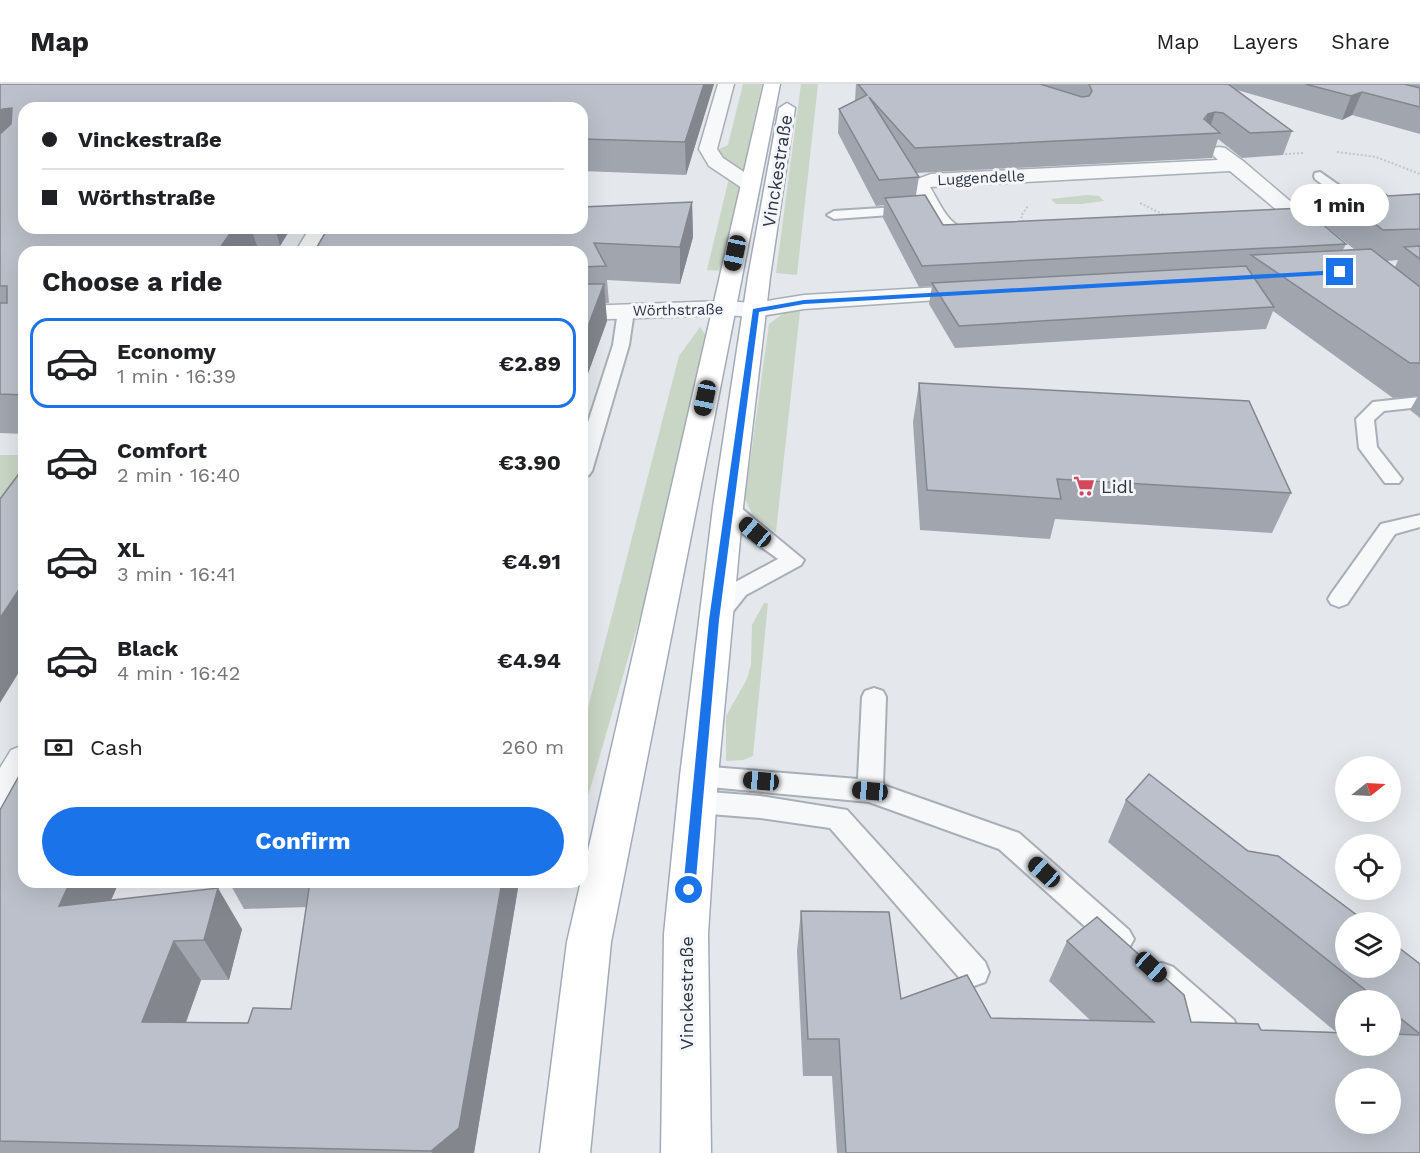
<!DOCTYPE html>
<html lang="en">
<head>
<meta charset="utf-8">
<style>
  body { margin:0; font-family:"Work Sans",sans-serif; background:#f6f6f6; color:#202124; height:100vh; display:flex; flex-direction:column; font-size:22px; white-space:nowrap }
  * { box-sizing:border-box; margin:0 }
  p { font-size:20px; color:#757577 }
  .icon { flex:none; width:33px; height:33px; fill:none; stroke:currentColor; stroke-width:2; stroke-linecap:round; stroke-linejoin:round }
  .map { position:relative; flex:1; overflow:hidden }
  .panel { position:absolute; left:18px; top:162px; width:570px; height:642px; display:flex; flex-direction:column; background:#fff; border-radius:18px; box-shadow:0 6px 24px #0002 }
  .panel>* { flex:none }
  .top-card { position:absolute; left:18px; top:18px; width:570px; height:132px; border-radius:18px; box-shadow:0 6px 24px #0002; display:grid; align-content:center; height:132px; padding:0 24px; background:#fff }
  .needle { width:39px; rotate:72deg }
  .buttons { position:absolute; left:1335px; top:672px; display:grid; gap:12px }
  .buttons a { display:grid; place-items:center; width:66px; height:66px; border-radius:50%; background:#fff; box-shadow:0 6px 24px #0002; font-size:30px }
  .end { position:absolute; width:27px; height:27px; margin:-14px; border:8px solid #1a73e8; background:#fff; box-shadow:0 0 0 3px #fff }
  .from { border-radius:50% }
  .bubble { position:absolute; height:42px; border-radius:21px; background:#fff; box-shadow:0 6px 24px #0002; font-size:20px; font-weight:700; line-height:42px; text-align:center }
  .car { position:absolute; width:18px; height:36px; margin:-18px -9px; border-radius:8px; box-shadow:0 0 4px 2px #0007; background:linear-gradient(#222 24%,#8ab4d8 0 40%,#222 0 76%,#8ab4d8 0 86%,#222 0) }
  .top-card b { display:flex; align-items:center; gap:21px; height:57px; font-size:22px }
  .top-card b+b { border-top:2px solid #e0e0e0 }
  .top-card i { width:15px; height:15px; background:#202124 }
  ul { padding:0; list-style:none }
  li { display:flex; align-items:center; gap:18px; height:90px; margin:0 12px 9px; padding:0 12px; border:3px solid transparent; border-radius:18px }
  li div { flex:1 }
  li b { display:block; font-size:22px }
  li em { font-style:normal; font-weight:700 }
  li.current { border-color:#1a73e8 }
  li>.icon { width:54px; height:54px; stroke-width:1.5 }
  h2 { padding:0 24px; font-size:27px; line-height:72px }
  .pay { display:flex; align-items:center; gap:15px; height:66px; padding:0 24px; font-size:22px }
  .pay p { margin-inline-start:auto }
  .primary-button { display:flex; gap:12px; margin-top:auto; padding:12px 24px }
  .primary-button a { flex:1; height:69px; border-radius:36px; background:#1a73e8; color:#fff; font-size:24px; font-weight:700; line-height:69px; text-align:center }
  header { display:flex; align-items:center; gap:36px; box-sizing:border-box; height:84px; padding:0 30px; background:#fff; border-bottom:2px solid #e0e0e0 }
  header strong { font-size:28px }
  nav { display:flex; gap:33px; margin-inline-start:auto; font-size:21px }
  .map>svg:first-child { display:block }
  .green { fill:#c9d6c5 }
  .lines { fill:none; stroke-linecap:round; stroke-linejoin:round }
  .service-casing { stroke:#a9aeb7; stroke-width:4 }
  .minor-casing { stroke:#a9aeb7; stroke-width:3 }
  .primary-casing { stroke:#a3abb8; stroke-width:3 }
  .path { stroke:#c2c5cb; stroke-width:2; stroke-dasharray:2 2; stroke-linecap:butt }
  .service { fill:#f7f8fa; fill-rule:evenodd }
  .minor { fill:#f7f8fa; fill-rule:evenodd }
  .primary { fill:#fff; fill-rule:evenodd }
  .wall { fill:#a1a5ae; fill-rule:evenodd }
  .shaded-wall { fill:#83868d }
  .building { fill:#bbc0ca; stroke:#83868d; stroke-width:1.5; fill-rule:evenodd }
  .route { fill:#1a73e8 }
  .labels { text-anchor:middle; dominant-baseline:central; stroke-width:6; stroke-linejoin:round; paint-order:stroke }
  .far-street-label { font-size:15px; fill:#2b3445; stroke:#f4f6f9 }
  .street-label { font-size:18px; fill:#2b3445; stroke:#f4f6f9 }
  .poi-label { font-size:18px; fill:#2b3445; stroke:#f4f6f9; text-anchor:start }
</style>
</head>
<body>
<header>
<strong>Map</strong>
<nav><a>Map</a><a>Layers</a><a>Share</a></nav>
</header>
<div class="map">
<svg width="1420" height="1069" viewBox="0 0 1420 1069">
  <rect width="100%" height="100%" fill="#e4e7ec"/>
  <g class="green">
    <path d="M743,0H762L743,89L740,90L718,69L719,65L728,61Z"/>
    <path d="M801,0H818L797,191L776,189Z"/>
    <path d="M729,94L740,105L723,187L707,186Z"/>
    <path d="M1087,111L1099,112L1104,117L1082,120H1056L1051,115Z"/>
    <path d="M800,227L776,448L752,430L745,414L769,240L784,229Z"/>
    <path d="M700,243L707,253L660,464L582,733V647L679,272Z"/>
    <path d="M0,371H24V408L0,437Z"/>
    <path d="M764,519H768L753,672L743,676L726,677V632L747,595L751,581L752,541Z"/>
  </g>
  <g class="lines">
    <defs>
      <g id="service">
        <path d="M1320,88L1373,125L1383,128L1420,129V137L1383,136L1363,131L1315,95L1314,92L1315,89Z"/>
        <path d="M913,122L920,126L918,129L834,135L827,131L834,127Z"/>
        <path d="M626,222L634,227L629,261L592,387L589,391L582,393V357L613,261L618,227Z"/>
        <path d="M1420,313V323L1384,327L1374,336L1377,363L1402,395L1399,399H1385L1359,364L1356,335L1373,318Z"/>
        <path d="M728,417L735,419L804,476L801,481L746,511L723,540L715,542L707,540L704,534L730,501L778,475C758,460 732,445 718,423L721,419Z"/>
        <path d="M1420,431V443L1395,450L1347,520L1339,523L1331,520L1328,515L1331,510L1381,440Z"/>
        <path d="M874,604L883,607L886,613L883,701L1019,749L1129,846L1134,855L1129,864L1119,868L1109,864L999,765L869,718L699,702L690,699L686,692L690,685L699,682L858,695L862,613L865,607Z"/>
        <path d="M697,707L760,712L847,726L985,878L989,888L985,898L974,902L963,898L830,744L760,734L697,729L688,726L684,718L688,710Z"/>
        <path d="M1162,879L1173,883L1234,936L1239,947L1234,958L1223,962L1212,958L1151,903L1147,893L1151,883Z"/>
      </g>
      <g id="minor">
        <path d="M718,0H734L717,65L723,74L756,96L759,100L756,104H742L709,82L699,65Z"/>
        <path d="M1219,63L1225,64L1243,77L1329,150L1332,154L1329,158L1322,160L1315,158L1230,87L930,103C940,119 949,144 969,145C978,145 986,143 994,146L997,150L994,154C975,159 959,155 940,149L909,101L912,97L931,90L1218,76L1210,68L1213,64Z"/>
        <path d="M310,144H330L317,168H295Z"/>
        <path d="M975,201L983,203L986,208L983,213L804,225L755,233L724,231L582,236V222L724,217L755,219L804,211Z"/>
        <path d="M24,661V712L14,731L0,736V684L11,666Z"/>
      </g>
      <g id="primary">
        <path d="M764,0H780L611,858L590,1069H540L567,858Z"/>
        <path d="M787,19L795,24L770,193L743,423L718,692L708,850L711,1069H661L664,850L680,692L713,423L748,193L779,24Z"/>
      </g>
    </defs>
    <use href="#service" class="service-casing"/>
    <use href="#minor" class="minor-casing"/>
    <use href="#primary" class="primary-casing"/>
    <g class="path">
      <path d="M1282,67L1286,70L1303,69"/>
      <path d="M1337,68L1376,73L1420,90"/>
      <path d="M1140,119L1168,133"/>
      <path d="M1024,142L1021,132L1028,122"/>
    </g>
    <use href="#service" class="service"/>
    <use href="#minor" class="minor"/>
    <use href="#primary" class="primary"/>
  </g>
  <g class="wall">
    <path d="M0,0H714L686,91L582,87V24H24V144H291L280,162H257L253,168H24V350L0,349Z"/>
    <path d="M856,0H1420V50L1352,31L1342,36L1237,6L1292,47L1283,71L1242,74L1218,55L1212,74L916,89L919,93L916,111L943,141L1346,160L1343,166L1354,165L1324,141L1336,110L1388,112L1420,110V334L1410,326L1418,312L1393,314L1273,227L1266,245L955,264L929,220L932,202L919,203L883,134L884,121L876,122L838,49L839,25L855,17ZM1398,176L1395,183L1387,177Z"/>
    <path d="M692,118L693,153L680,200L607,196L609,219H605L607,237L582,306V168L328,144Z"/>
    <path d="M919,299L1291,409L1272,449L1055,435L1050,455L920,446L913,338Z"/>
    <path d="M1126,716L1248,767L1420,880V1069H837L832,992H803L797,867L801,827L901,915L991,934L1090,936L1049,897L1067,857L1191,938L1261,946L1336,948L1108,758ZM1346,916H1390V962H1346Z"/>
    <path d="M0,726L119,798L111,816L242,845L229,896H201L186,939H248L291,925L307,823L244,825L229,798H519L474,1069H0Z"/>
  </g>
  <g class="shaded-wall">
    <path d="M704,0H714L686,91L685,58Z"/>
    <path d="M1362,8L1352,31L1342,36L1351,12Z"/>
    <path d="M12,24L24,52L0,70V27L3,25Z"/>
    <path d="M1215,28L1208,50H1201L1208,30Z"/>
    <path d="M692,118L693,153L680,200V163Z"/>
    <path d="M234,144H251L257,162L253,168H217Z"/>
    <path d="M275,144H291L280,162Z"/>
    <path d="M604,200L607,237L582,306V258Z"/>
    <path d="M24,498V580L0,619V534Z"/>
    <path d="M70,798H119L91,862L59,822Z"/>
    <path d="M502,798H519L474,1069H432L431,1067Z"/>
    <path d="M218,804L242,845L229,896L204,856Z"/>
    <path d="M174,857L201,896L172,976L142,938Z"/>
  </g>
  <g class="building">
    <path d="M0,0H704L685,58L582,55V24H24V144H234L217,168H24V311L0,310V219H7V202H0V50L11,40L12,24L3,25L0,27Z"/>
    <path d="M858,0H1040L1082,13L1089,12L1092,7L1089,0H1228L1292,47L1250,49L1223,29L1215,28L1208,30L1204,35L1220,49L915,64L869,13L919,93L879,96L839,25L867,11Z"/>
    <path d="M1305,0H1404L1420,4V23L1362,8L1351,12Z"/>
    <path d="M1383,108L1388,112L1420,110V145L1383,146L1336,110Z"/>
    <path d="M925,111L943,141L1303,124L1346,160L922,182L885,114Z"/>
    <path d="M692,118L680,163L594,159L606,182L582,183V168H314L328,144H582V123Z"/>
    <path d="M1420,162V175L1404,163Z"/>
    <path d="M1371,165L1420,203V279H1410L1251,171Z"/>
    <path d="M1246,182L1274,223L959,242L932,199Z"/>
    <path d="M582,200H604L582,258Z"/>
    <path d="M919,299L1249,317L1291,409L1057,395L1061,415L927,406Z"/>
    <path d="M24,383V498L0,534V415Z"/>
    <path d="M24,683V798H70L59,822L218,804L204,856L174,857L142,938L248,939L253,924L291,925L310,798H502L459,1044L431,1067L0,1057V726Z"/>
    <path d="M1149,690L1248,767L1278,772L1366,838H1346V884H1390V857L1420,880V950L1390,926V916H1378L1126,716Z"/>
    <path d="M801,827L889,828L901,915L967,891L991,934L1154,938L1067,857L1097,833L1184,911L1191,938L1258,940L1261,946L1346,949V962H1390V950L1420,951V1069H846L839,955H808ZM1346,994H1390V1040H1346Z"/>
  </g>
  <path class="route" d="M1340,186L1342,190L804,220L759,228L719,536L695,806L694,810H685L683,806L709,536L753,225L804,216Z"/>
  <defs>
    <symbol id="supermarket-bare" viewBox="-9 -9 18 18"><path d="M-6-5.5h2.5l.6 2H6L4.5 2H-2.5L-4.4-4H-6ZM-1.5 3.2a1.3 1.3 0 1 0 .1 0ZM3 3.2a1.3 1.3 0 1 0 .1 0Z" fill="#d1495b" stroke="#f4f6f9" stroke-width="2.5" paint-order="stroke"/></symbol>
  </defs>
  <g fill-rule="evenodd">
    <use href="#supermarket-bare" x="1069" y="387" width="30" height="30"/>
  </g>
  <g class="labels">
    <g class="far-street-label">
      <text transform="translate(981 94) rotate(-3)">Luggendelle</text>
      <text transform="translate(678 226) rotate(-1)">Wörthstraße</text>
    </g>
    <g class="street-label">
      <text transform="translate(777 87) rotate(-81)">Vinckestraße</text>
      <text transform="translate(686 909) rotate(-90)">Vinckestraße</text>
    </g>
    <g class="poi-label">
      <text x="1101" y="402">Lidl</text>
    </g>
  </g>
</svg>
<div class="buttons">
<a><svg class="needle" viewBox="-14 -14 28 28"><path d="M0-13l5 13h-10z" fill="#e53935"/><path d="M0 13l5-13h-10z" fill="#757577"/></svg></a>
<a><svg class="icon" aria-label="locate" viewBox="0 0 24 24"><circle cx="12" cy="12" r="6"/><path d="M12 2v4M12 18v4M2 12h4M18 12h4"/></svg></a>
<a><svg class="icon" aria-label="layers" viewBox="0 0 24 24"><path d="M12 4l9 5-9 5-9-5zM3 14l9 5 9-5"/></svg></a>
<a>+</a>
<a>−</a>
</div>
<i class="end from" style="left:689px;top:806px"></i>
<i class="end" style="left:1340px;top:188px"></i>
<div class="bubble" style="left:1290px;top:100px;width:99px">1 min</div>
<i class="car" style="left:735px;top:169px;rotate:192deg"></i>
<i class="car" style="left:705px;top:314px;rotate:192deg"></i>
<i class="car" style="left:755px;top:448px;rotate:310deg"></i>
<i class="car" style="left:761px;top:697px;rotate:275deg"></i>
<i class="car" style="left:870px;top:707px;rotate:275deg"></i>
<i class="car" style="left:1044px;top:788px;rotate:312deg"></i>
<i class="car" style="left:1151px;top:883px;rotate:132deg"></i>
<div class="top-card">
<b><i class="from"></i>Vinckestraße</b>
<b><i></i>Wörthstraße</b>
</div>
<section class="panel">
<h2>Choose a ride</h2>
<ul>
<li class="current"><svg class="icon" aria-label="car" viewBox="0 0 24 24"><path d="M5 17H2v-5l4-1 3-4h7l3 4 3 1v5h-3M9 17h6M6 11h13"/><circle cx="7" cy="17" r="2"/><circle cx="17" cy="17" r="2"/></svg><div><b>Economy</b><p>1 min · 16:39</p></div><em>€2.89</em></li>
<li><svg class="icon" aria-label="car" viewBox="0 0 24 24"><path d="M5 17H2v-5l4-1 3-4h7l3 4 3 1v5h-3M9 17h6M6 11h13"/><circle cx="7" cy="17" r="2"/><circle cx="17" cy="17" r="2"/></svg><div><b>Comfort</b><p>2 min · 16:40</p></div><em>€3.90</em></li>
<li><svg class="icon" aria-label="car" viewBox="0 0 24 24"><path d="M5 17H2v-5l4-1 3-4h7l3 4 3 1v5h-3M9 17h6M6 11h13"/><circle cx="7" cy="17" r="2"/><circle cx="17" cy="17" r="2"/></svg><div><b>XL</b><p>3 min · 16:41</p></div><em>€4.91</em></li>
<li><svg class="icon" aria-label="car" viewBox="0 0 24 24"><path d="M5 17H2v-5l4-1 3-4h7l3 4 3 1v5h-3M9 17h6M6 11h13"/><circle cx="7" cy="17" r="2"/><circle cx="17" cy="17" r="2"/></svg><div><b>Black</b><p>4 min · 16:42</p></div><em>€4.94</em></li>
</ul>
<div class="pay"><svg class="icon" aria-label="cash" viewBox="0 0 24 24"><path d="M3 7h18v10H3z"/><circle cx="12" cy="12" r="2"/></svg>Cash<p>260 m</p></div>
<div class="primary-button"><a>Confirm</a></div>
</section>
</div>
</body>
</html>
